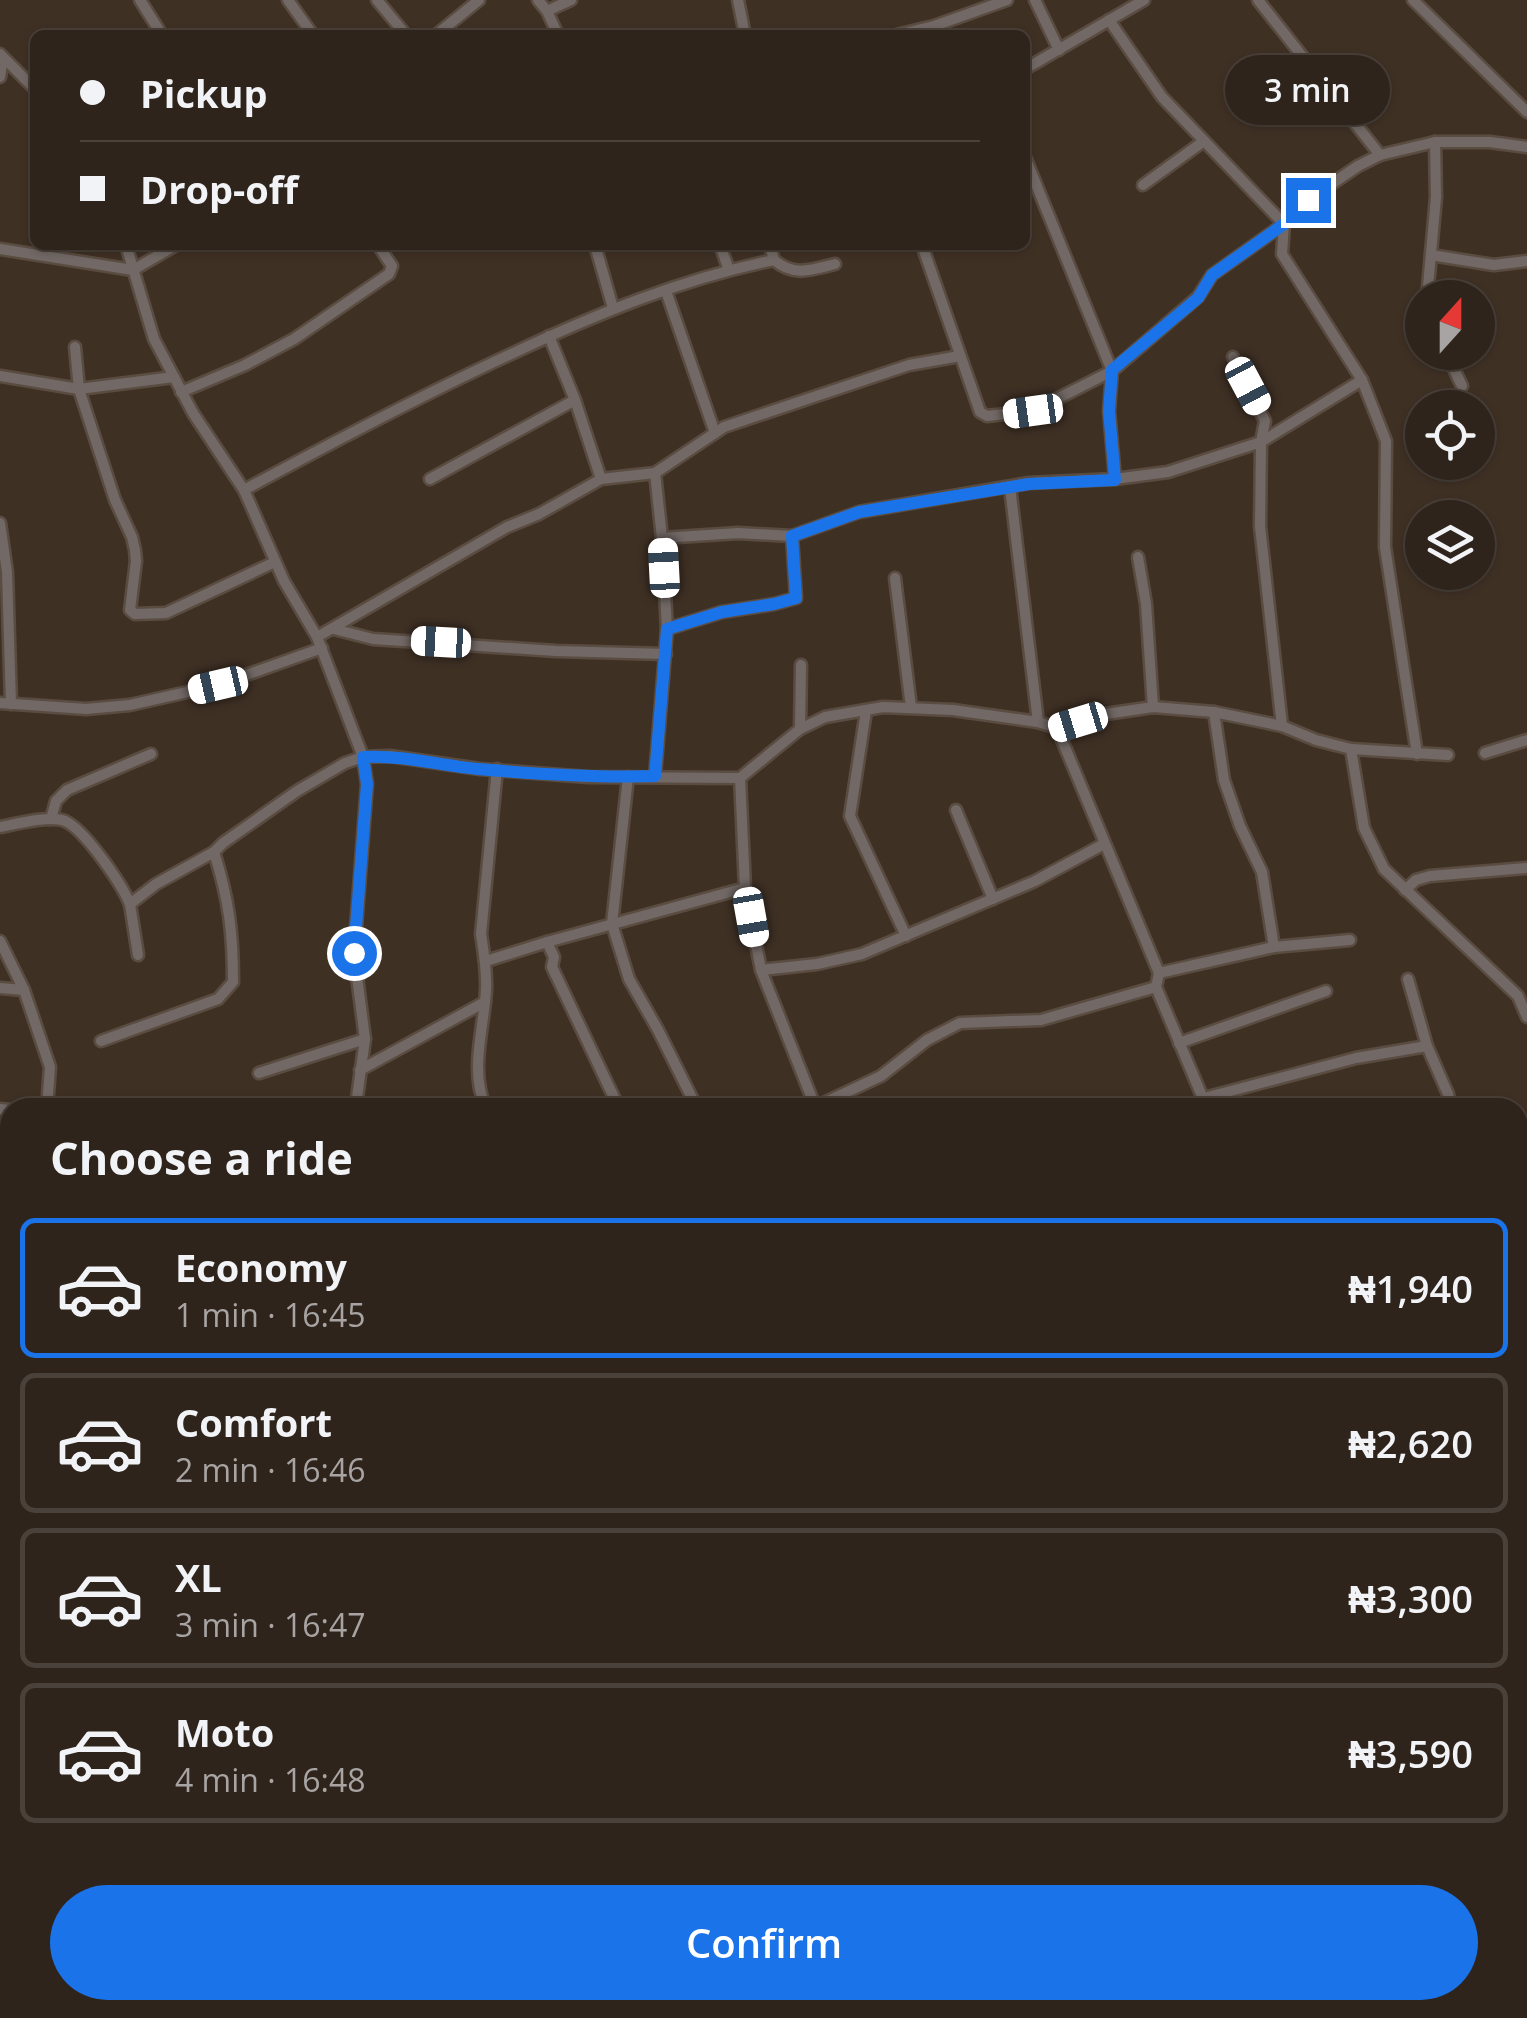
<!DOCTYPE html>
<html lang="en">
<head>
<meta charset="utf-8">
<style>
  body { margin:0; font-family:"Open Sans",sans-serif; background:#372c24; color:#f1f3f6; height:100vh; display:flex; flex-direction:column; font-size:38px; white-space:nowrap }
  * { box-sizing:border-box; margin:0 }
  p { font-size:32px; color:#a7a4a3 }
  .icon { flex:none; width:55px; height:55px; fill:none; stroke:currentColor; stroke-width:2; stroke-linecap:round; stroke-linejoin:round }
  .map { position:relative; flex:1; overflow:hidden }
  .panel { position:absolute; left:0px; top:1098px; width:1528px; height:922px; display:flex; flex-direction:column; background:#2f241b; border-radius:30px 30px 0 0; box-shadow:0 2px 8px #0004,0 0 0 2px #4a413a }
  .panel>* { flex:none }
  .guide { position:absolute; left:30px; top:30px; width:1000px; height:220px; border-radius:15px; box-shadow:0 2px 8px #0004,0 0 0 2px #4a413a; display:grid; align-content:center; height:220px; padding:0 50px; background:#2f241b }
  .needle { width:65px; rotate:21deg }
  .controls { position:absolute; left:1405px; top:280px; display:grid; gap:20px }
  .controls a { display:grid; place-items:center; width:90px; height:90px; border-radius:50%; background:#2f241b; box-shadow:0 2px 8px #0004,0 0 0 2px #4a413a; font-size:50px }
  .end { position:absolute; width:45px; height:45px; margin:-22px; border:12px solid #1a73e8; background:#fff; box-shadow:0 0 0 5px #fff }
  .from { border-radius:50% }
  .bubble { position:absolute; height:70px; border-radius:35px; background:#2f241b; box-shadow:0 2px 8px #0004,0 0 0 2px #4a413a; font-size:32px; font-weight:600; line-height:70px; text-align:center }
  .car { position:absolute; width:30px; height:60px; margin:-30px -15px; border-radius:12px; box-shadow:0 0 8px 2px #0007; background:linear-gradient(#fff 24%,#345 0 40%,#fff 0 76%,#345 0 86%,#fff 0) }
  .guide b { display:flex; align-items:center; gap:35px; height:95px; font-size:38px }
  .guide b+b { border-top:2px solid #4a413a }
  .guide i { width:25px; height:25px; background:#f1f3f6 }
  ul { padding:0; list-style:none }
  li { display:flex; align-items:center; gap:30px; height:140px; margin:0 20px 15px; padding:0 30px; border:5px solid #4a413a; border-radius:15px }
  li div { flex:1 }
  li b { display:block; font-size:38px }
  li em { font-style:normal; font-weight:600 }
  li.active { border-color:#1a73e8 }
  li>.icon { width:90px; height:90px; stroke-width:1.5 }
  h2 { padding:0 50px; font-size:45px; line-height:120px }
  .cta { display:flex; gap:20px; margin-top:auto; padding:20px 50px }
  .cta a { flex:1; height:115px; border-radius:60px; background:#1a73e8; color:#fff; font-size:40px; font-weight:600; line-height:115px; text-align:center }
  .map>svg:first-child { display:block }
  .green { fill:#5f3f3f }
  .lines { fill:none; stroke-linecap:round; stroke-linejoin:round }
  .minor-casing { stroke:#5a4c41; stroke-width:15 }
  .minor { stroke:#726966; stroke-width:10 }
  .route { stroke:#1a73e8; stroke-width:12 }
</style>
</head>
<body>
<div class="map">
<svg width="1527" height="2018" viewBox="0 0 1527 2018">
  <rect width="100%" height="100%" fill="#3f3024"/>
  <path class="green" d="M1527,1673V1975L1518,1968V1681Z"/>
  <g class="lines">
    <defs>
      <g id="minor">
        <path d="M140,0L162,35"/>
        <path d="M288,0L313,35"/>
        <path d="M377,0L406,35"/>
        <path d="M538,0L547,11L558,35"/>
        <path d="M738,0L745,35"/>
        <path d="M1035,0L1059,50"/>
        <path d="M1258,0L1380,155"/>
        <path d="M1413,0L1527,112"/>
        <path d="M547,11L571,0"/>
        <path d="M1109,20L1162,97L1284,224L1282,254L1362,380L1386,441L1385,547L1417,754"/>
        <path d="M436,35L479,0"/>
        <path d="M896,35L934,26L1007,0"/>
        <path d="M0,54L35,89"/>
        <path d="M1025,69L1144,0"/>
        <path d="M0,77L3,58"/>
        <path d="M1025,157L1112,371L1109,411L1115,479"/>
        <path d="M1143,185L1204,141"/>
        <path d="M126,245L154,339L193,413L244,490L284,581L317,637L363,757L367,784L354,953L365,1039L357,1098L358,1108"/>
        <path d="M595,245L613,308"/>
        <path d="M720,245L729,270"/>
        <path d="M770,245L774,260"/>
        <path d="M922,245L980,412L987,416L1033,411L1112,371L1198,297L1212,275L1284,224L1308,200L1358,166L1380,155L1435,142H1490L1527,147"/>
        <path d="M0,249L133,270L176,245"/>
        <path d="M1431,255L1494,265L1527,261"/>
        <path d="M666,291L715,433"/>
        <path d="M1427,298L1436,197L1435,142"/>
        <path d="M549,336L575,400L601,479"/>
        <path d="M75,347L79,389L115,500L132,537L135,550L136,561L130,610L135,614L166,613L275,562"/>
        <path d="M1446,352L1462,386"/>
        <path d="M1233,357L1265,421L1261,442L1260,526L1282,726"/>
        <path d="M0,376L79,389L174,377"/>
        <path d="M181,392L245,365L294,339L389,274L392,266L378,245"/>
        <path d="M430,479L575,400"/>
        <path d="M1010,487L1038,722"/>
        <path d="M244,490C331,443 418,397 509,355C594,315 681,279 774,260C794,277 811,270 835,264"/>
        <path d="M0,523L7,572L11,704"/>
        <path d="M662,538L738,533L792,536"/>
        <path d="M1138,557L1146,604L1153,707"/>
        <path d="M895,578L911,707"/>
        <path d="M334,629L373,639L556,651L666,654"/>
        <path d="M667,629L722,612L774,604L796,598L792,536L859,512L1029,483L1115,479L1168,472L1261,442L1362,380"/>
        <path d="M317,637L507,527L539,514L601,479L655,473L724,427L909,365L960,356"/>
        <path d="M0,703L86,709L130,705L218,685L322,648"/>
        <path d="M866,711L850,816L906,936"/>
        <path d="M1214,712L1224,780L1240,826L1262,872L1274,947"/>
        <path d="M1057,728L1159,973L1156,987L1207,1108"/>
        <path d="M800,729L801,665"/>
        <path d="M1351,749L1364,828L1384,869L1518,996L1527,1017"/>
        <path d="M1485,753L1527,740"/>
        <path d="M655,776L667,629L662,538L655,473"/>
        <path d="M628,777L612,924L629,979L658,1030L697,1108"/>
        <path d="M740,778L745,888L761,970L815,1106"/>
        <path d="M956,810L993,899"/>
        <path d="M51,819L56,801L67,790L151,754"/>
        <path d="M0,827C16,824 50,815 65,821C85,830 121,883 130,904L156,884L214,852L223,843L297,791L345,763L363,757L390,756L480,769L588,777L740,778L800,729L825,717L883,707L953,710L1038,722L1057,728L1099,715L1153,707L1214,712L1282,726L1316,740L1351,749L1448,755"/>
        <path d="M1405,890L1416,880L1430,876L1527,868"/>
        <path d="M130,904L138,955"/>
        <path d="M0,941L24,990L50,1067L47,1108"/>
        <path d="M547,942L554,957L552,967L619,1108"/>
        <path d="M486,961L547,942L745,888"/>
        <path d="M761,970L817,964L862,954L1035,881L1104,844"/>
        <path d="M1159,973L1274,947L1350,940"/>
        <path d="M1408,979L1427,1046L1448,1094L1451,1108"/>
        <path d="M0,988L24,990"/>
        <path d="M101,1041L218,999L233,982C233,932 229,900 214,852"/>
        <path d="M1179,1043L1326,991"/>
        <path d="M360,1070L485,1002"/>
        <path d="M259,1073L365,1039"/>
        <path d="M1204,1098L1356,1058L1427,1046"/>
        <path d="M486,1108C469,1071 484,1029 486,990C487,971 484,953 481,934L497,769"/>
        <path d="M813,1108L881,1076L927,1040L960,1023L1041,1020L1156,987"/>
        <path d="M0,1109L10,1110"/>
        <path d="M1518,1168L1527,1165"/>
        <path d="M0,1235L10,1236"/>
        <path d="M1518,1294L1523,1291"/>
        <path d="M0,1341H10"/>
        <path d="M0,1468L10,1476"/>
        <path d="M0,1530L3,1529L10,1507"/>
        <path d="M0,1795L10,1809"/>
        <path d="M0,1851L10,1845"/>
        <path d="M0,1979L10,1990"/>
        <path d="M0,2007L10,1999"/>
        <path d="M27,2010L33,2018"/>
        <path d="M210,2010L215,2018"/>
        <path d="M487,2010L488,2018"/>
        <path d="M570,2010L585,2018"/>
        <path d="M799,2010L803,2018"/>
        <path d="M1118,2010V2018"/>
        <path d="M1395,2010L1403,2018"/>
        <path d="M340,2018L342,2010"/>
        <path d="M409,2018L411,2010"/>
        <path d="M910,2018L915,2010"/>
      </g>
    </defs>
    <use href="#minor" class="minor-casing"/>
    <use href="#minor" class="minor"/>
  </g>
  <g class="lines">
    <path class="route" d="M354,953L367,784L363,757C402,755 439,765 478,769C536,774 596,778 655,776L667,629L722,612L774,604L796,598L792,536L859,512L1029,484L1115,480L1109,411L1112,370L1198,298L1212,275L1284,224L1308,200"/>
  </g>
</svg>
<div class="controls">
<a><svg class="needle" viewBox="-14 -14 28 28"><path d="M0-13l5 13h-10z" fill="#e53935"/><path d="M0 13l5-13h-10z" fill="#a7a4a3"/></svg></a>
<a><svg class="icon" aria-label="locate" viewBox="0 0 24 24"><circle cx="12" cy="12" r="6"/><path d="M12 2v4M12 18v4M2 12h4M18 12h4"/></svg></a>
<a><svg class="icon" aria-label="layers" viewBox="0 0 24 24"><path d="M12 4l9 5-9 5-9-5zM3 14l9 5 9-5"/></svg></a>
</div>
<i class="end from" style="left:354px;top:953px"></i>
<i class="end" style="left:1308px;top:200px"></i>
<div class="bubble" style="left:1225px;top:55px;width:165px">3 min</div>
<i class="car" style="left:1248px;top:386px;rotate:152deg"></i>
<i class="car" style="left:1033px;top:411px;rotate:262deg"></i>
<i class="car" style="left:664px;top:568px;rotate:357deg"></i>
<i class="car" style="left:441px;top:642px;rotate:273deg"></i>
<i class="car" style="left:218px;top:685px;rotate:257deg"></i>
<i class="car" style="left:1078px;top:722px;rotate:253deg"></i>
<i class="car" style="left:751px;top:917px;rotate:170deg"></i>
<div class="guide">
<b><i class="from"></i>Pickup</b>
<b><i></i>Drop-off</b>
</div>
<section class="panel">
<h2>Choose a ride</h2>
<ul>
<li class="active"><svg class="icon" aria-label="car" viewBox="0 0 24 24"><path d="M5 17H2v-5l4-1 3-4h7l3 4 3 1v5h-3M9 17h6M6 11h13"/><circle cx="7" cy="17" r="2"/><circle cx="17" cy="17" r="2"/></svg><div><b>Economy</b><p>1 min · 16:45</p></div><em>₦1,940</em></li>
<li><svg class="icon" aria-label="car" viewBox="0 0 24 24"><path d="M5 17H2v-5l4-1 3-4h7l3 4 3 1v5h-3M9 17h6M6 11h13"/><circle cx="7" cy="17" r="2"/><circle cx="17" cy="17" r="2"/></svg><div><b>Comfort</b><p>2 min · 16:46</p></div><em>₦2,620</em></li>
<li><svg class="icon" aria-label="car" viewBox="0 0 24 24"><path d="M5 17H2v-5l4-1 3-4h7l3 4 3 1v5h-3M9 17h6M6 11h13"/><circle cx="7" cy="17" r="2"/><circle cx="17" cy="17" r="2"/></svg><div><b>XL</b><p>3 min · 16:47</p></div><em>₦3,300</em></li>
<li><svg class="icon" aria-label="car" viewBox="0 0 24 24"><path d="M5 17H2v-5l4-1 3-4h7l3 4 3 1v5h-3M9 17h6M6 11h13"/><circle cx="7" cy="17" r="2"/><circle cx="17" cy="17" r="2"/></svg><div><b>Moto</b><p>4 min · 16:48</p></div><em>₦3,590</em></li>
</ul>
<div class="cta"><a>Confirm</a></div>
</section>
</div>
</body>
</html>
